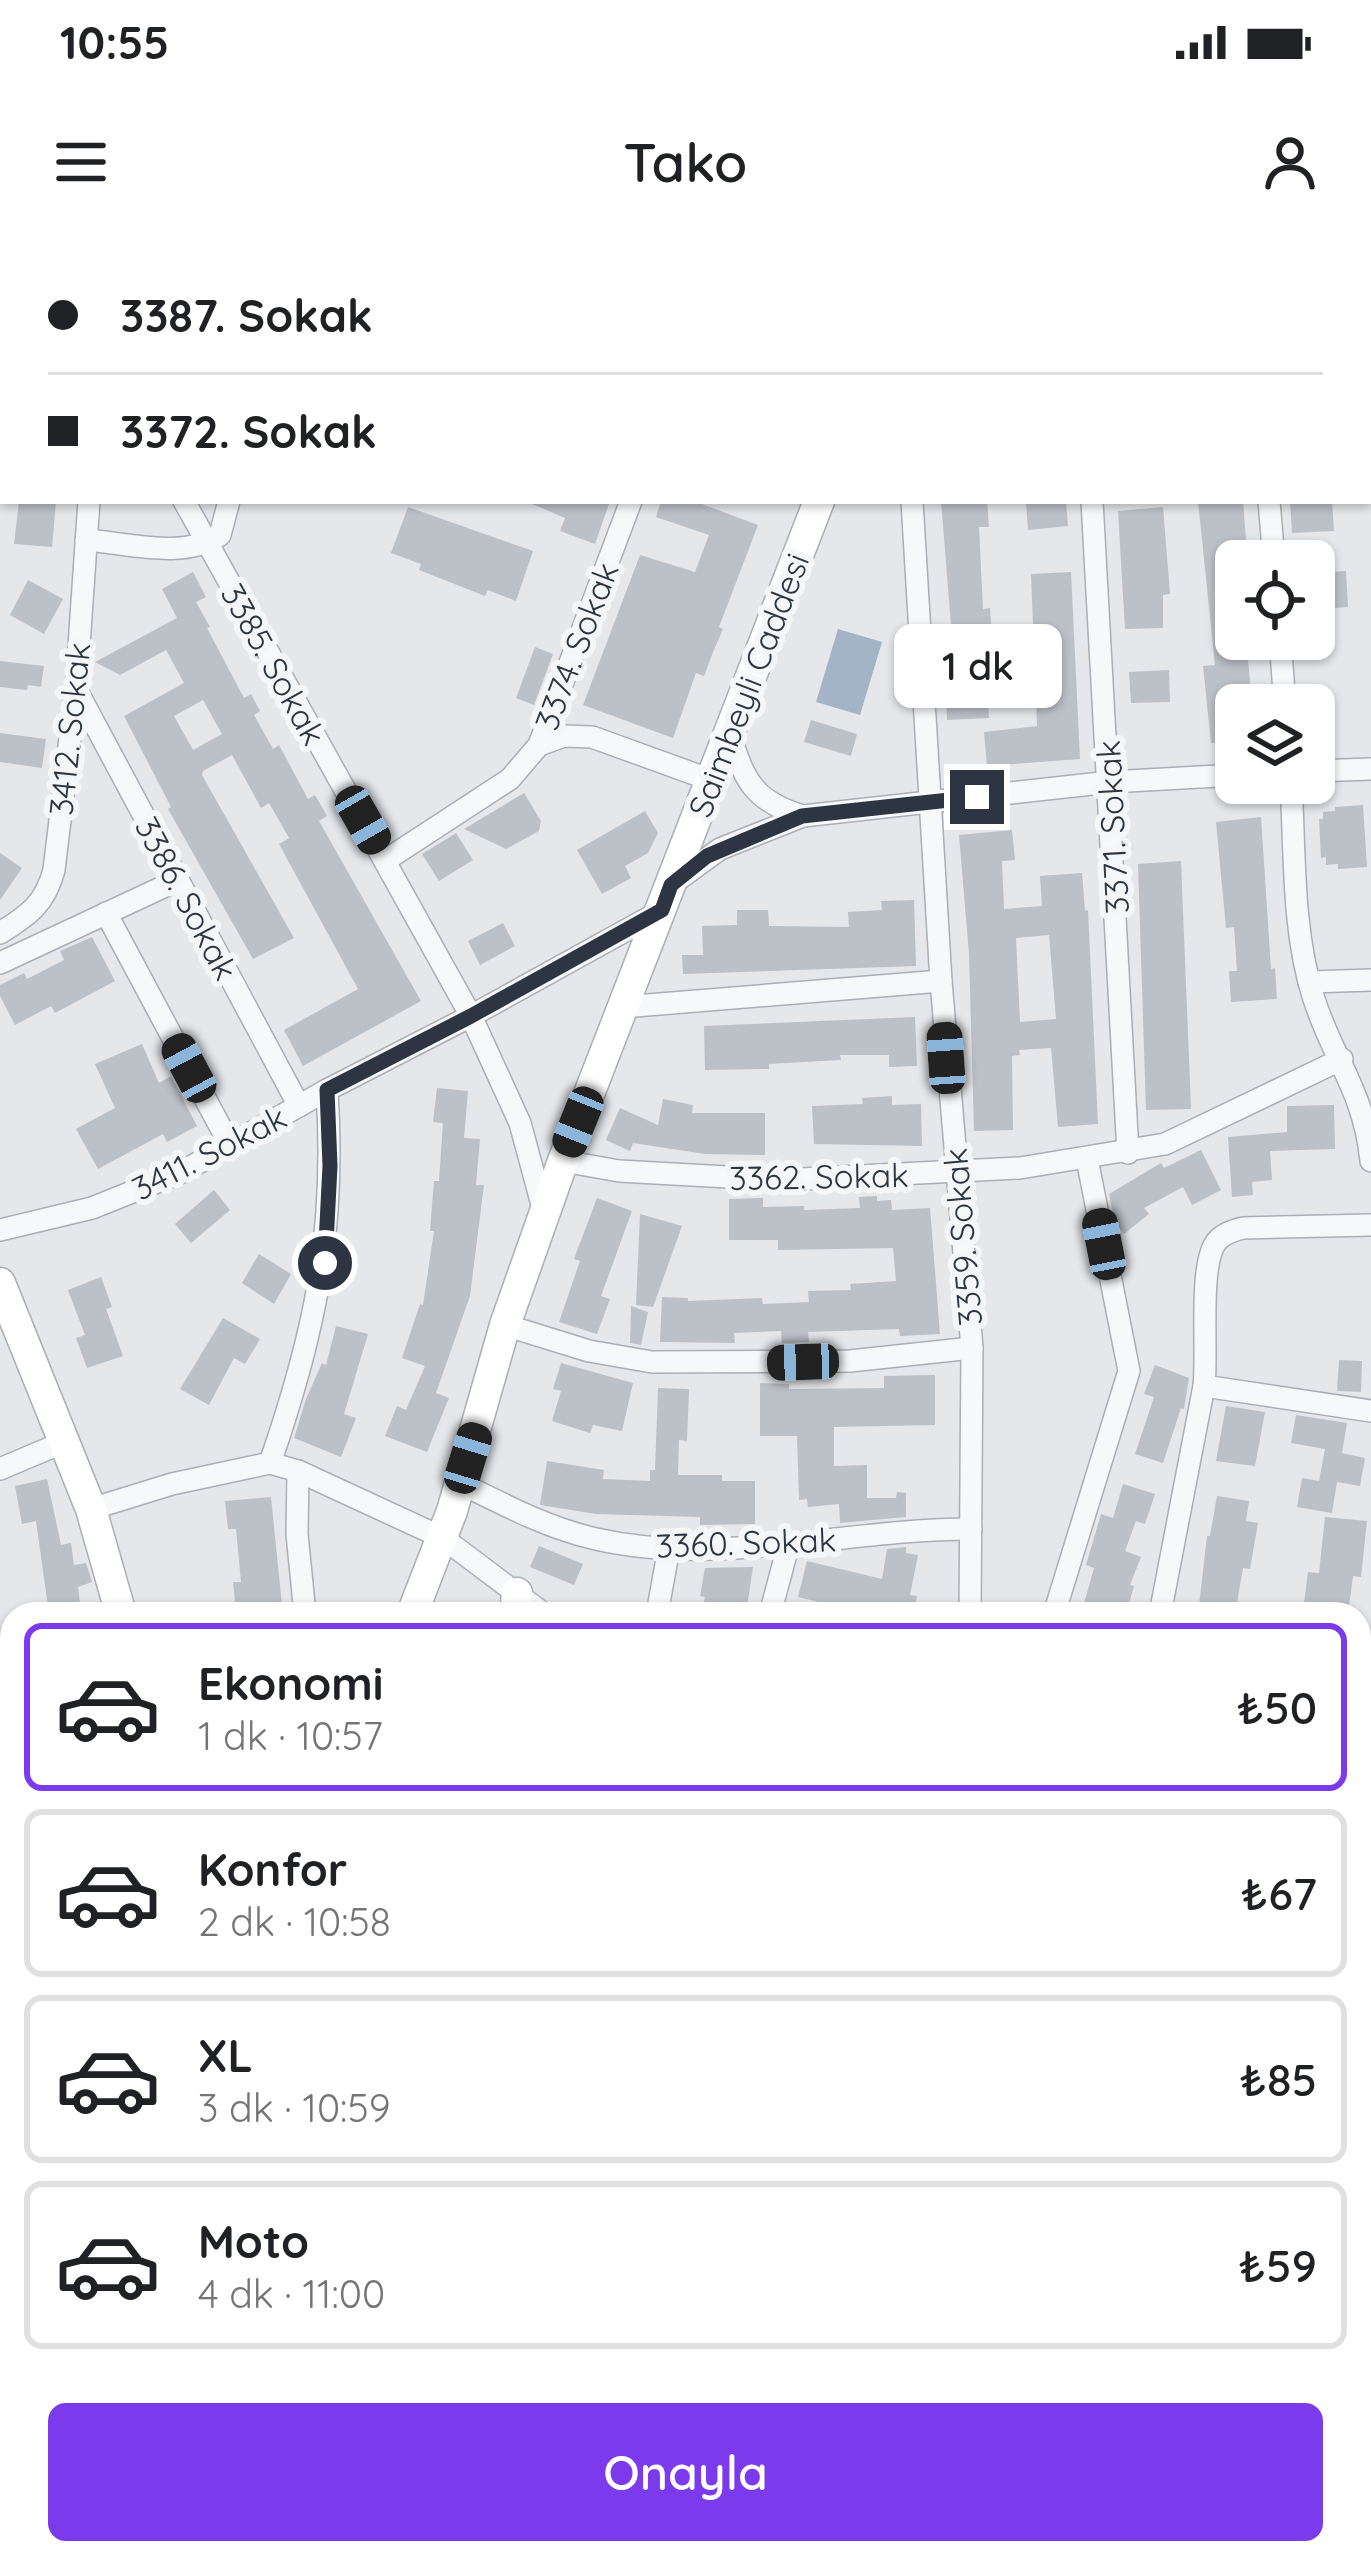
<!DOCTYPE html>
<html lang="tr">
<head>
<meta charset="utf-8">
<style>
  body { margin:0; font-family:Quicksand,sans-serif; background:#f6f6f6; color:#202124; height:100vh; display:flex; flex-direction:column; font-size:45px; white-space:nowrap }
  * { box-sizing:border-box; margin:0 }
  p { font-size:39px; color:#757577 }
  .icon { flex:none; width:66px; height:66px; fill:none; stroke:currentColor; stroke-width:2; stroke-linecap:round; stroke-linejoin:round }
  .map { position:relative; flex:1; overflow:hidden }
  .side { position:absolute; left:0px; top:1362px; width:1371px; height:963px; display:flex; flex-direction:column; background:#fff; border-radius:36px 36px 0 0; box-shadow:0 3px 9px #0004 }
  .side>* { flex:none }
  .hud { position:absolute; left:0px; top:0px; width:1371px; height:264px; box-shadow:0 3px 9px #0004; display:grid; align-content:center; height:264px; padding:0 48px; background:#fff }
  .buttons { position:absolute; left:1215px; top:300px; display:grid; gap:24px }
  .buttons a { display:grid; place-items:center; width:120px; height:120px; border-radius:18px; background:#fff; box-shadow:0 3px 9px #0004; font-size:60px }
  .end { position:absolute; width:54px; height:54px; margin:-27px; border:15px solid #2d3542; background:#fff; box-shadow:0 0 0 6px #fff }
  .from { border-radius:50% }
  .bubble { position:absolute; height:84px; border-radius:18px; background:#fff; box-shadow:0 3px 9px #0004; font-size:39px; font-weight:600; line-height:84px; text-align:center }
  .car { position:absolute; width:36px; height:72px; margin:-36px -18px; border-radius:15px; box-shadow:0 0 9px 3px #0007; background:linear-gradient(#222 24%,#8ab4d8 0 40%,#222 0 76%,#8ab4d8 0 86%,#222 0) }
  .hud b { display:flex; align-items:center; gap:42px; height:114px; font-size:45px }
  .hud b+b { border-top:3px solid #e0e0e0 }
  .hud i { width:30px; height:30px; background:#202124 }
  ul { padding:21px 0 0; list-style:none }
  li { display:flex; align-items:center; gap:36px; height:168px; margin:0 24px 18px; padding:0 24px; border:6px solid #e0e0e0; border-radius:18px }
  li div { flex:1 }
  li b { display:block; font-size:45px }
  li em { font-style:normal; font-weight:600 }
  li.on { border-color:#7c3aed }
  li>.icon { width:108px; height:108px; stroke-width:1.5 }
  .action { display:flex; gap:24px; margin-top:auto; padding:24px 48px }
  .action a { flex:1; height:138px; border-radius:18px; background:#7c3aed; color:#fff; font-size:48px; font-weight:600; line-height:138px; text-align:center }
  .status { display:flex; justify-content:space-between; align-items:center; height:84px; padding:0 60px; background:#fff; direction:ltr }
  .status svg { height:33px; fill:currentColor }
  header { display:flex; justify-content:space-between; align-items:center; height:156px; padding:0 48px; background:#fff; font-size:54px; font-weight:600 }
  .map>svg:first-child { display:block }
  .water { fill:#a3b4c7 }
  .building { fill:#bcc0c7; fill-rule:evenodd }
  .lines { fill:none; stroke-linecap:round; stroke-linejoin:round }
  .street-casing { stroke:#aaaeb5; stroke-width:24 }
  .secondary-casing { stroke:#aaaeb5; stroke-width:33 }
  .street { stroke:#f7f8fa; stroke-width:21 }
  .secondary { stroke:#fff; stroke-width:30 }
  .route { stroke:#2d3542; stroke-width:15 }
  .labels { text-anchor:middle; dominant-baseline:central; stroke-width:12; stroke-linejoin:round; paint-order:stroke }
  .street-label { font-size:33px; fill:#2d3542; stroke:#f4f6f8 }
</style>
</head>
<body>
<div class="status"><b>10:55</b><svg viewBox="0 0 49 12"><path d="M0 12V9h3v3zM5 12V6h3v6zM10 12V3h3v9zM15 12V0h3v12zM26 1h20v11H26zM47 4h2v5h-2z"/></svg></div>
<header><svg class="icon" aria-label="menu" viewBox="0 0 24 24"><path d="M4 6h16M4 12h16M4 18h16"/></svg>Tako<svg class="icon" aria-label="person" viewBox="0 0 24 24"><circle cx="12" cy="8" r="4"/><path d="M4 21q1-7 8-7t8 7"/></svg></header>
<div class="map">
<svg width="1371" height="2323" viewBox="0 0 1371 2323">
  <rect width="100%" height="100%" fill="#e5e7eb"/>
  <path class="water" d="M838,389L882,402L860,475L816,462Z"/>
  <g class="building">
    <path d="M19,261H56L52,307L14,304Z"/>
    <path d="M525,261H610L595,304L560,291L565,278Z"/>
    <path d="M661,261H694L758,285L719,387L723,389L713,412L704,436L696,433L673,498L583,465L640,315L695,332L709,295L656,277Z"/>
    <path d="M941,261H987L989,287H979L983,369L990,368L995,443L987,444L989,478L947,480L945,448L956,447Z"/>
    <path d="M1066,261L1068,286L1028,290L1026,262Z"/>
    <path d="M1198,261H1243L1246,300L1241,301L1242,321H1236V399H1246L1251,451L1236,452V502L1211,503L1203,426L1215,425Z"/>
    <path d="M1290,261H1332L1334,291L1292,293Z"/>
    <path d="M408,267L533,311L516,361L488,350L485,356L419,330L421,324L391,313Z"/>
    <path d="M1163,267L1170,354L1163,355V388L1125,389L1118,271Z"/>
    <path d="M1346,331L1348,367L1314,369V333Z"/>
    <path d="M193,332L206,357L196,362L210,387L207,388L244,458L251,454L260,471L254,475L273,509L279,505L308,559L315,555L327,576L319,581L421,761L303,826L284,790L358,749L279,604L289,598L269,563L261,568L232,515L203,531L202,535L294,698L253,719L168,569L171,567L124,476L184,443L166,410L120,435L95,422L177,378L162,349ZM203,460L222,494L193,510L174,476Z"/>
    <path d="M1071,332L1080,519L987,526L984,492L1037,486L1031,334Z"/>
    <path d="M28,340L63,359L44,394L10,375Z"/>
    <path d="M535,407L553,414L534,465L516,458Z"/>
    <path d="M0,421L44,426L41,447L28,445L27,450L0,447Z"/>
    <path d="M1169,430L1170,462L1131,463L1129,432Z"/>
    <path d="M811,480L857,494L851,516L804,502Z"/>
    <path d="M0,493L46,499L42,528L0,522Z"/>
    <path d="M524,553L541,581L539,591L506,609L464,589Z"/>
    <path d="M1363,565L1367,627L1338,629V624L1326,625V617L1321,618L1319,579H1323V572L1335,571V567Z"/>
    <path d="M645,571L658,593L648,613L625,626L631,638L602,654L577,610Z"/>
    <path d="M1261,577L1271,729L1275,728L1277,759L1231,762L1229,731H1237L1234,687L1226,688L1216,582Z"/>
    <path d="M1012,590L1015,620L1002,621L1004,669L1042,666L1040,636L1082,633L1085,671L1088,670L1098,884L1058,887L1051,808L1019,810L1020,815L1012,816L1013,890L974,891L969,714L959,595ZM1049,695L1056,779L1020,782L1016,698Z"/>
    <path d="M456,593L473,620L439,641L422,614Z"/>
    <path d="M0,613L22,628L0,660Z"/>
    <path d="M1181,621L1191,869L1146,870L1138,624Z"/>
    <path d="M914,660L916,726L683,734L682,715H703L702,686L737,685V670H768L769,686L849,687L848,672L882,670L881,661Z"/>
    <path d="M503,683L515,706L480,725L468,701Z"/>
    <path d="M92,697L115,741L55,773L51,766L15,785L0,756V745L24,733L27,739L64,720L60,711Z"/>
    <path d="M915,777L917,826L889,827V815H840L841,820L769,824V829L705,830L704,786Z"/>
    <path d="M142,804L159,843L171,836L197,886L167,902L163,894L98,929L76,889L115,868L95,824Z"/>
    <path d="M437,848L468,851L464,898L480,899L476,945H484L470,1056L436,1153L449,1158L427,1212L385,1196L397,1166L406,1170L425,1126L402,1118L420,1064L423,1065L434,991H430L432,965L434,941H439L443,883L433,882Z"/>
    <path d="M892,856V865L921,864L922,906L814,904L812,866L863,864L862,858Z"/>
    <path d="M663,859L693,865L692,873H765V915L705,914L633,903L630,911L606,900L620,868L658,885Z"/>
    <path d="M1334,865L1335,909L1270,911L1272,940L1252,942L1253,955L1232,957L1228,897L1287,892V866Z"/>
    <path d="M1201,910L1221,950L1192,965L1183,947L1144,968L1149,974L1124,994L1115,982L1109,954L1161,923L1164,928Z"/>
    <path d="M214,950L230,970L191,1003L175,984Z"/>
    <path d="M877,956V961L891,960L892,970L930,968L940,1094L900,1096L899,1089L808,1092L809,1102L782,1103L781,1091L734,1093L735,1103L660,1102L662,1057L688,1058V1061L762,1058L763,1064L809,1062L808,1051L851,1050L850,1044L896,1041L893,1008L778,1010V1000H729V959L763,958V967L804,966V970L860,968L859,957Z"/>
    <path d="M597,958L632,971L601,1056L610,1059L597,1094L559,1082L580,1021L574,1019Z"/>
    <path d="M640,974L682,986L653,1067L636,1065Z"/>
    <path d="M259,1014L291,1034L274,1064L242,1043Z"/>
    <path d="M101,1037L112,1067L106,1069L123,1116L87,1128L76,1098L85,1095L68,1050Z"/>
    <path d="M631,1066L648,1072L641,1105L630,1103Z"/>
    <path d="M223,1078L260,1099L245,1124L234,1118L209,1165L180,1149Z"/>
    <path d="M336,1086L368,1094L344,1174L356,1178L341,1217L294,1198L306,1159L322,1123L326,1125Z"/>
    <path d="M1339,1120L1362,1121L1361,1152L1337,1151Z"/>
    <path d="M561,1123L633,1143L622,1191L593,1185L590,1193L552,1181L561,1151L553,1149Z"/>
    <path d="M1155,1125L1189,1138L1184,1169L1181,1168L1163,1223L1135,1214L1154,1157L1144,1154Z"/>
    <path d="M935,1135V1185L834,1187V1226L867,1225V1258H896L897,1252L906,1253V1277L840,1283L839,1264L808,1267L807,1259L799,1260L797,1196H760V1143L789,1144V1149L884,1148V1136Z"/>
    <path d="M658,1148L689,1149L687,1201L679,1200L678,1235H722V1241H755V1284L700,1285V1277L596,1274L540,1265L547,1221L604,1230L603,1239L650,1241V1230H655Z"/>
    <path d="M1226,1166L1265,1172L1255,1226L1216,1221Z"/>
    <path d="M1296,1175L1347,1183L1342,1213L1365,1218L1360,1246L1337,1242L1332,1273L1297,1267L1302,1238L1319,1241L1325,1209L1291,1203Z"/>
    <path d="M47,1239L61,1305L71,1303L74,1325L86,1323L92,1342L78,1347L81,1371L49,1374L36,1281L22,1284L15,1246Z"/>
    <path d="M1123,1244L1155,1254L1145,1284L1136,1281L1125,1311L1141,1317L1130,1345L1134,1346L1126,1374H1081L1094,1328L1086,1325L1101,1274L1113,1278Z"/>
    <path d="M1217,1256L1249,1261L1246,1281L1258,1283L1250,1329L1243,1328L1235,1374H1198L1207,1296H1210Z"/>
    <path d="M271,1257L282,1365L236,1370L233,1342H241L236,1289H228L225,1261Z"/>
    <path d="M1325,1277L1367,1281L1361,1337L1353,1336L1348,1374H1315L1316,1365L1304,1363L1308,1332L1319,1333Z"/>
    <path d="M539,1306L583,1324L574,1345L530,1327Z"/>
    <path d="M906,1307V1313L918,1315L910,1355L917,1356L913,1374H868L798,1357L807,1321L882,1339L887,1309Z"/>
    <path d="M753,1327L746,1374L702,1372L705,1357L700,1356L705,1328Z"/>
  </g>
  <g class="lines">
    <defs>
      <g id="street">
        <path d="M54,0L55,3"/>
        <path d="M523,0L532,3"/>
        <path d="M1054,0L1056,3"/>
        <path d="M1239,0L1240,3"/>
        <path d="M216,3L222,0"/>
        <path d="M321,3L322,0"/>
        <path d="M733,3L734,0"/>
        <path d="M0,118H3"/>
        <path d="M1368,147H1371"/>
        <path d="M184,261L471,776L520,883L545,976"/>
        <path d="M912,261L941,741L972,1108L970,1374"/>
        <path d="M1092,261L1128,913"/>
        <path d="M1269,261L1274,321"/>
        <path d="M86,300C127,303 185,320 220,295L229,261"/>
        <path d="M1280,399L1285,465"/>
        <path d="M76,449L299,866"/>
        <path d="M539,505L564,496L592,497L711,540"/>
        <path d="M1314,531L1371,529"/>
        <path d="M1291,543C1295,612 1292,689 1313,756C1332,818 1364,850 1371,921"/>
        <path d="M803,576L1110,542L1236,535"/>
        <path d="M386,620L510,539L539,505L631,261"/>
        <path d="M672,644L720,609L803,576C752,561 744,539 729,492"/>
        <path d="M106,673L230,905"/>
        <path d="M0,693C29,675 45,664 54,630L76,449L89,261"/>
        <path d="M0,723L178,640"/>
        <path d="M1309,742L1371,740"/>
        <path d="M623,767L941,741"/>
        <path d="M563,921L619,931L781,940L1020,928L1165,904L1342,819"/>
        <path d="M0,990L92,968L182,932L327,850L471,776L661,671"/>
        <path d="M505,1085L589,1111L652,1122L850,1121L972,1108"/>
        <path d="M1204,1146L1371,1171"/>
        <path d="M270,1223C316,1090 336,991 327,850"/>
        <path d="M0,1229L64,1202"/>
        <path d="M298,1231L297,1294L305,1374"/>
        <path d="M460,1243C505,1265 547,1288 596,1299C719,1327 847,1289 971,1289"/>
        <path d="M91,1269L172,1244L270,1223L298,1231L443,1298L544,1374"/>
        <path d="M657,1374L669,1308"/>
        <path d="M770,1374L789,1303"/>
        <path d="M1054,1374L1129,1131L1087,919"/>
        <path d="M1160,1374L1204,1146C1208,1113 1198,1023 1217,1001C1224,993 1233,991 1243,988L1371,985"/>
        <path d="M1359,1536L1371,1538"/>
        <path d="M0,1617L7,1673"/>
        <path d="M1359,1758L1371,1759"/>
        <path d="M0,2234L12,2243"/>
        <path d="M87,2313L93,2323"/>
        <path d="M933,2313V2323"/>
        <path d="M1317,2313V2323"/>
        <path d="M230,2323L234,2313"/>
      </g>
      <g id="secondary">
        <path d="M920,3L921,0"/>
        <path d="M0,1043L91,1269L121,1374"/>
        <path d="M412,1374L452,1271L505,1085L563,921L819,261"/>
        <path d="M515,1374L517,1353"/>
        <path d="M1359,2114L1371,2113"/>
        <path d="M50,2323L54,2313"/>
        <path d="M422,2323L423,2313"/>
      </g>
    </defs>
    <use href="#street" class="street-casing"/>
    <use href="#secondary" class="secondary-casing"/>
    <use href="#street" class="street"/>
    <use href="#secondary" class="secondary"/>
  </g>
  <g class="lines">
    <path class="route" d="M325,1023L330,926L327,850L471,776L662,670L671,645L707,616L802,576L977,557"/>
  </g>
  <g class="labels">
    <g class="street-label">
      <text transform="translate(576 406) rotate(-69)">3374. Sokak</text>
      <text transform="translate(274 424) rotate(61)">3385. Sokak</text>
      <text transform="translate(748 445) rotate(-69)">Saimbeyli Caddesi</text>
      <text transform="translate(69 489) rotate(-84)">3412. Sokak</text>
      <text transform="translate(1112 587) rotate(-93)">3371. Sokak</text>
      <text transform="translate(187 658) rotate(62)">3386. Sokak</text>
      <text transform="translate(209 912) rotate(-27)">3411. Sokak</text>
      <text transform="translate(819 936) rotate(-1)">3362. Sokak</text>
      <text transform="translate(962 997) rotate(-95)">3359. Sokak</text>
      <text transform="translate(746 1302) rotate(-2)">3360. Sokak</text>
    </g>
  </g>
</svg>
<div class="buttons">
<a><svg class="icon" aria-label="locate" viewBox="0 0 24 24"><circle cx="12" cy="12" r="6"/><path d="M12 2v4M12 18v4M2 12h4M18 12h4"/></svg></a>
<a><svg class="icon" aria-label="layers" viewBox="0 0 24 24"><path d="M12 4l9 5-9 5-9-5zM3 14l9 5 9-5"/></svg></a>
</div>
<i class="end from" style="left:325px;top:1023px"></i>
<i class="end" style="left:977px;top:557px"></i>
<div class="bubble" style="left:894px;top:384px;width:168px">1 dk</div>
<i class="car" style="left:363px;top:580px;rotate:150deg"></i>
<i class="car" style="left:946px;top:818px;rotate:356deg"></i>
<i class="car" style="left:189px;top:828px;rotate:332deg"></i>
<i class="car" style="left:578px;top:882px;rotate:202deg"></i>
<i class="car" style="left:1104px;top:1004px;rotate:349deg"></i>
<i class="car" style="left:803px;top:1122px;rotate:268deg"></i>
<i class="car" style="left:468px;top:1218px;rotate:17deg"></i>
<div class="hud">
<b><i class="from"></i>3387. Sokak</b>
<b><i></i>3372. Sokak</b>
</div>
<section class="side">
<ul>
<li class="on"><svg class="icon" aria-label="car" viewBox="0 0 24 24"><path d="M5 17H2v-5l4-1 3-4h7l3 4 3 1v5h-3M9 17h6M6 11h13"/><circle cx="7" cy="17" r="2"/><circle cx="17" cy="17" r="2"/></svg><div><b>Ekonomi</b><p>1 dk · 10:57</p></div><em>₺50</em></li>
<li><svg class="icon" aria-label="car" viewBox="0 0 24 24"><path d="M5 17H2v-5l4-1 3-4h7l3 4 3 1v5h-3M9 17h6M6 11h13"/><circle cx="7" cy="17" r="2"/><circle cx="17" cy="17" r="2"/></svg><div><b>Konfor</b><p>2 dk · 10:58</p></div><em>₺67</em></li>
<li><svg class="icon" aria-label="car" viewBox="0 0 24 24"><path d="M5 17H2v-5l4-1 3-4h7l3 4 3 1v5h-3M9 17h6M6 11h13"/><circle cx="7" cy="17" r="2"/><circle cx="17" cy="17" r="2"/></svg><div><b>XL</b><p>3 dk · 10:59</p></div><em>₺85</em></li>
<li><svg class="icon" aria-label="car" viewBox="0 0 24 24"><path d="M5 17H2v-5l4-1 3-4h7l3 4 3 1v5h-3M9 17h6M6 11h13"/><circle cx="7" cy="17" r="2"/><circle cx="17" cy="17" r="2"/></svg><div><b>Moto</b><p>4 dk · 11:00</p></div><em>₺59</em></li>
</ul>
<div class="action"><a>Onayla</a></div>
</section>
</div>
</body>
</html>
